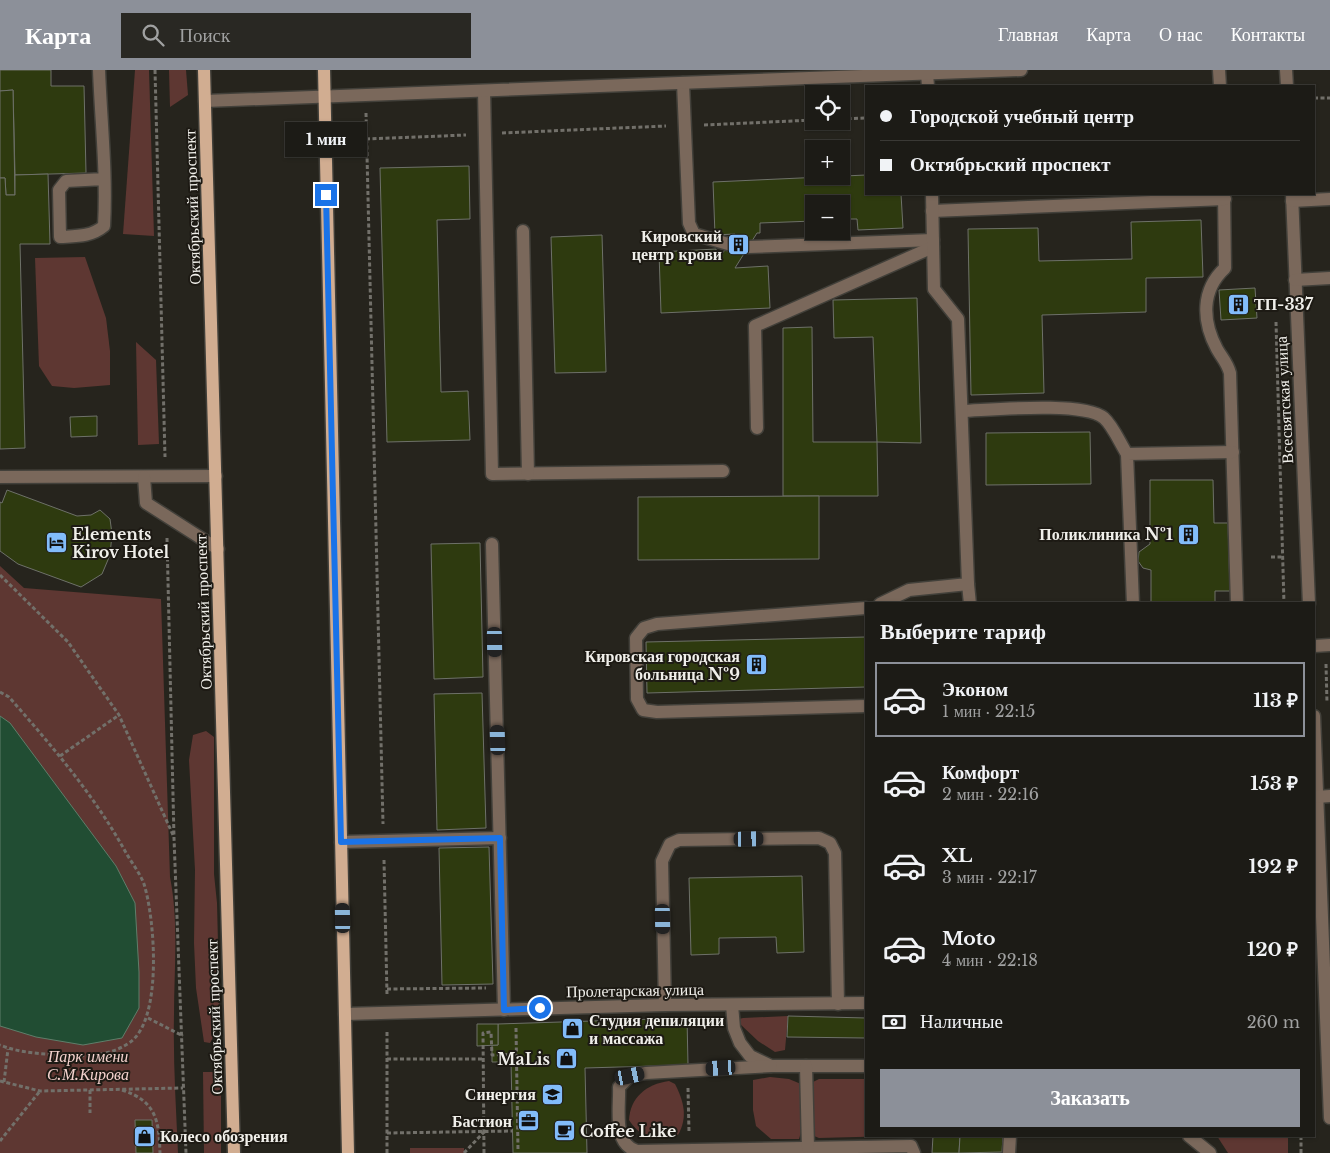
<!DOCTYPE html>
<html lang="ru">
<head>
<meta charset="utf-8">
<style>
  body { margin:0; font-family:"Libre Baskerville",serif; background:#292823; color:#f1f3f6; height:100vh; display:flex; flex-direction:column; font-size:19px; white-space:nowrap }
  * { box-sizing:border-box; margin:0 }
  p { font-size:16px; color:#a0a1a1 }
  .icon { flex:none; width:28px; height:28px; fill:none; stroke:currentColor; stroke-width:2; stroke-linecap:round; stroke-linejoin:round }
  .map { position:relative; flex:1; overflow:hidden }
  .side { position:absolute; left:865px; top:532px; width:450px; height:535px; display:flex; flex-direction:column; background:#1c1b16; border-radius:0px; box-shadow:0 1px 4px #0004,0 0 0 1px #3a3935 }
  .side>* { flex:none }
  .guide { position:absolute; left:865px; top:15px; width:450px; height:110px; border-radius:0px; box-shadow:0 1px 4px #0004,0 0 0 1px #3a3935; display:grid; align-content:center; height:110px; padding:0 15px; background:#1c1b16 }
  .tools { position:absolute; left:805px; top:15px; display:grid; gap:10px }
  .tools a { display:grid; place-items:center; width:45px; height:45px; border-radius:0px; background:#1c1b16; box-shadow:0 1px 4px #0004,0 0 0 1px #3a3935; font-size:25px }
  .end { position:absolute; width:22px; height:22px; margin:-11px; border:6px solid #1a73e8; background:#fff; box-shadow:0 0 0 2px #fff }
  .from { border-radius:50% }
  .bubble { position:absolute; height:35px; border-radius:0px; background:#1c1b16; box-shadow:0 1px 4px #0004,0 0 0 1px #3a3935; font-size:16px; font-weight:700; line-height:35px; text-align:center }
  .car { position:absolute; width:15px; height:30px; margin:-15px -8px; border-radius:6px; box-shadow:0 0 4px 1px #0007; background:linear-gradient(#222 24%,#8ab4d8 0 40%,#222 0 76%,#8ab4d8 0 86%,#222 0) }
  .guide b { display:flex; align-items:center; gap:18px; height:48px; font-size:19px }
  .guide b+b { border-top:1px solid #3a3935 }
  .guide i { width:12px; height:12px; background:#f1f3f6 }
  ul { padding:0; list-style:none }
  li { display:flex; align-items:center; gap:15px; height:75px; margin:0 10px 8px; padding:0 5px; border:2px solid transparent; border-radius:0px }
  li div { flex:1 }
  li b { display:block; font-size:19px }
  li em { font-style:normal; font-weight:700 }
  li.on { border-color:#8c9099 }
  li>.icon { width:45px; height:45px; stroke-width:1.5 }
  h2 { padding:0 15px; font-size:22px; line-height:60px }
  .pay { display:flex; align-items:center; gap:12px; height:55px; padding:0 15px; font-size:19px }
  .pay p { margin-inline-start:auto }
  .button { display:flex; gap:10px; margin-top:auto; padding:10px 15px }
  .button a { flex:1; height:58px; border-radius:0px; background:#8c9099; color:#fff; font-size:20px; font-weight:700; line-height:58px; text-align:center }
  header { display:flex; align-items:center; gap:30px; box-sizing:border-box; height:70px; padding:0 25px; background:#8c9099; color:#fff }
  header strong { font-size:24px }
  nav { display:flex; gap:28px; margin-inline-start:auto; font-size:18px }
  .search { width:350px; height:45px; background:#292823; display:flex; align-items:center; gap:12px; box-sizing:border-box; padding:0 18px; border-radius:0px; color:#a0a1a1; font-size:19px }
  .map>svg:first-child { display:block }
  .green { fill:#5e3732 }
  .water { fill:#214d33; stroke:#5f7e6a }
  .building { fill:#2e3a0f; stroke:#6e7169 }
  .lines { fill:none; stroke-linecap:round; stroke-linejoin:round }
  .minor-tunnel { stroke:#44423c; stroke-width:12; stroke-dasharray:12 6; stroke-linecap:butt }
  .minor-casing { stroke:#42403a; stroke-width:15 }
  .major-casing { stroke:#42403a; stroke-width:15 }
  .path { stroke:#72706a; stroke-width:3; stroke-dasharray:4 2.5; stroke-linecap:butt }
  .minor { stroke:#7a685b; stroke-width:12 }
  .major { stroke:#d1ad91; stroke-width:12 }
  .route { stroke:#1a73e8; stroke-width:6 }
  .labels { text-anchor:middle; dominant-baseline:central; stroke-width:4; stroke-linejoin:round; paint-order:stroke }
  .street-label { font-size:16px; fill:#f0efea; stroke:#1d1a14 }
  .poi-label { font-size:16px; font-weight:bold; fill:#f0efea; stroke:#1d1a14; text-anchor:end }
  .park-label { font-size:16px; font-style:italic; fill:#f4d2cd; stroke:#1d1a14 }
</style>
</head>
<body>
<header>
<strong>Карта</strong>
<div class="search"><svg class="icon" aria-label="search" viewBox="0 0 24 24"><circle cx="10" cy="10" r="6"/><path d="M15 15l6 6"/></svg>Поиск</div>
<nav><a>Главная</a><a>Карта</a><a>О нас</a><a>Контакты</a></nav>
</header>
<div class="map">
<svg width="1330" height="1083" viewBox="0 0 1330 1083">
  <rect width="100%" height="100%" fill="#26241d"/>
  <g class="green">
    <path d="M135,0H149L154,166L123,164Z"/>
    <path d="M169,0H186L188,25L170,37Z"/>
    <path d="M85,187L106,248L110,281V315L74,318L52,316L39,296L35,188Z"/>
    <path d="M136,272L156,290L159,374L138,375Z"/>
    <path d="M0,496L24,518L161,529L170,807C179,853 174,899 174,945C173,991 176,1037 178,1083H0Z"/>
    <path d="M206,661L214,667V804L217,833L220,954L210,973L204,972L196,918L194,873L195,800L189,690L193,665Z"/>
    <path d="M788,946L785,980L775,982L758,971L739,953V949L743,948Z"/>
    <path d="M203,1002H214L221,1009V1083H204Z"/>
    <path d="M770,1007L789,1009L801,1014L802,1059L799,1069H771L756,1056L753,1040V1010Z"/>
    <path d="M819,1009H866V1066H894L819,1068L814,1066L811,1018L813,1012Z"/>
    <path d="M669,1011L675,1014C684,1032 688,1047 678,1065C657,1071 641,1069 629,1050C630,1028 646,1014 669,1011Z"/>
    <path d="M1217,1066H1288V1083H1228Z"/>
    <rect x="410" y="1078" width="54" height="5"/>
  </g>
  <path class="water" d="M0,646L10,653L116,796L135,833L139,902V938L122,968L83,975L36,967L0,956Z"/>
  <g class="building">
    <path d="M0,0H51V16H84L86,103L15,105L13,20L0,21Z"/>
    <path d="M13,20L15,125H6L5,108H0V21Z"/>
    <path d="M469,96L470,149L437,150L441,322L468,321L470,370L387,372L380,98Z"/>
    <path d="M48,104L50,174H20L25,378L0,379V108H5L6,125H15V105Z"/>
    <path d="M866,105V124H901L903,158L858,160L857,149H841V134H814V151L760,153V163H757L735,198L768,196L770,238L661,243L659,182L716,179L717,192L735,164L715,165L713,112Z"/>
    <path d="M1201,150L1203,207L1146,208V242L1042,245L1044,323L971,325L968,159L1038,158L1039,191L1132,189L1131,152Z"/>
    <path d="M602,165L606,302L555,303L551,167Z"/>
    <path d="M1255,218L1257,248L1221,250L1219,220Z"/>
    <path d="M917,228L921,373L877,372L873,267L834,268L833,230Z"/>
    <path d="M812,257L813,372H877L878,426H783V258Z"/>
    <path d="M97,346V366L71,367L70,347Z"/>
    <path d="M1090,362L1091,414L986,415V363Z"/>
    <path d="M1150,410H1213L1214,453H1228L1230,521H1215V534H1151V500L1143,498L1138,491L1139,482L1150,474Z"/>
    <path d="M7,420L77,446L91,445L100,440L110,449L112,464L110,485L102,504L81,517L18,494L0,481V432L2,433Z"/>
    <path d="M819,426V489L638,490V427Z"/>
    <path d="M480,473L483,607L434,609L431,474Z"/>
    <path d="M953,532V534H906V533Z"/>
    <path d="M866,567V617L647,623L646,572Z"/>
    <path d="M482,623L486,758L437,760L434,624Z"/>
    <path d="M489,777L493,914L442,915L439,778Z"/>
    <path d="M802,806L804,882L777,883L776,867L719,868V884L691,885L689,808Z"/>
    <path d="M788,946L866,948V968L787,967Z"/>
    <path d="M687,948L688,995L585,998L587,1083H513L511,992H492V975H498V954Z"/>
    <path d="M477,954H498V975L477,976Z"/>
    <path d="M135,1050H152L153,1083H136Z"/>
    <path d="M933,1066H960L959,1083H932Z"/>
    <path d="M960,1066H1003L1002,1082L959,1083Z"/>
  </g>
  <g class="lines">
    <path class="minor-tunnel" d="M728,174L748,177"/>
    <defs>
      <g id="minor">
        <path d="M99,0C101,52 107,105 104,156C91,167 76,166 60,167L59,120L66,111L104,109"/>
        <path d="M1219,0L1220,16"/>
        <path d="M1286,0L1287,16"/>
        <path d="M927,4L928,16"/>
        <path d="M683,13L689,153L694,164L728,174"/>
        <path d="M484,21L492,404L723,401"/>
        <path d="M205,31L1021,0"/>
        <path d="M1224,124L1225,198C1201,220 1202,251 1217,279C1222,288 1227,292 1230,303L1237,534"/>
        <path d="M1292,124L1309,534"/>
        <path d="M1292,131L1330,129"/>
        <path d="M932,141L1225,129"/>
        <path d="M523,161L528,404"/>
        <path d="M748,177L933,170"/>
        <path d="M1295,210L1330,208"/>
        <path d="M962,341C991,340 1083,331 1104,348C1113,356 1120,373 1127,384"/>
        <path d="M757,358L755,256L933,177"/>
        <path d="M0,407L216,406"/>
        <path d="M144,407L146,433L218,479"/>
        <path d="M492,474L504,940"/>
        <path d="M968,514L970,534"/>
        <path d="M880,534L909,520L968,514L958,249L934,219L932,124"/>
        <path d="M1133,534L1127,384L1233,382"/>
        <path d="M866,538L657,554L644,558L636,568L637,629L643,640L657,642L866,636"/>
        <path d="M1314,576L1330,575"/>
        <path d="M1314,646L1330,1048"/>
        <path d="M1317,727L1330,726"/>
        <path d="M341,772L500,768"/>
        <path d="M665,935L662,791L670,774L679,770L819,768L830,773L835,783L838,934"/>
        <path d="M732,935L734,958L740,973L750,986L771,996H866"/>
        <path d="M345,944L665,935L866,933"/>
        <path d="M771,996L646,1003L630,1006L619,1017C620,1038 612,1074 637,1081L911,1076L914,1083"/>
        <path d="M806,996L808,1078"/>
        <path d="M1189,1066L1210,1083"/>
        <path d="M1009,1083L1010,1066"/>
      </g>
      <g id="major">
        <path d="M204,0L234,1083"/>
        <path d="M324,0L348,1083"/>
      </g>
    </defs>
    <use href="#minor" class="minor-casing"/>
    <use href="#major" class="major-casing"/>
    <g class="path">
      <path d="M155,0L165,387"/>
      <path d="M1314,28H1330"/>
      <path d="M366,43L383,754"/>
      <path d="M841,49L866,48"/>
      <path d="M704,55L814,50"/>
      <path d="M502,63L666,56"/>
      <path d="M366,69L466,65"/>
      <path d="M1276,252L1284,534"/>
      <path d="M167,468L174,768L186,1083"/>
      <path d="M1271,487H1283"/>
      <path d="M0,505L68,572L119,645L173,765"/>
      <path d="M1326,594L1327,633"/>
      <path d="M0,622L9,627C52,676 94,725 125,781C131,792 140,803 144,814C155,849 163,951 129,973C107,987 88,986 63,985C43,984 19,983 0,975"/>
      <path d="M60,686L119,645"/>
      <path d="M384,790L387,924"/>
      <path d="M387,919L486,918"/>
      <path d="M148,948L183,966"/>
      <path d="M516,958L518,1080"/>
      <path d="M387,989H484"/>
      <path d="M0,1011L40,1021L183,1018"/>
      <path d="M4,1012L8,979"/>
      <path d="M688,1018L689,1062"/>
      <path d="M90,1020V1043"/>
      <path d="M122,1020C156,1031 159,1050 160,1083"/>
      <path d="M387,1063L513,1061"/>
      <path d="M1301,1066V1083"/>
      <path d="M0,1071L40,1021"/>
      <path d="M387,1083V962"/>
      <path d="M464,1083L484,1062"/>
      <path d="M484,1083L483,963L491,962L492,985L517,984"/>
    </g>
    <use href="#minor" class="minor"/>
    <use href="#major" class="major"/>
  </g>
  <g class="lines">
    <path class="route" d="M326,125L341,772L500,768L504,940L540,938"/>
  </g>
  <defs>
    <symbol id="building-square" viewBox="-11 -11 22 22"><rect x="-9" y="-9" width="18" height="18" rx="4" fill="#82bcfa" stroke="#1d1a14"/><path d="M-4-6H4V6H1V3H-1V6H-4ZM-2.5-4.3h1.7v1.8h-1.7ZM.8-4.3h1.7v1.8H.8ZM-2.5-1h1.7V.8h-1.7ZM.8-1h1.7V.8H.8Z" fill="#111"/></symbol>
    <symbol id="hotel-square" viewBox="-11 -11 22 22"><rect x="-9" y="-9" width="18" height="18" rx="4" fill="#82bcfa" stroke="#1d1a14"/><path d="M-6-4.5h1.5V1H6V5H4.5V3h-9V5H-6ZM-4 0a1.8 1.8 0 1 1 3.6 0ZM.5 0V-2.5h3Q6-2.5 6 0Z" fill="#111"/></symbol>
    <symbol id="shop-square" viewBox="-11 -11 22 22"><rect x="-9" y="-9" width="18" height="18" rx="4" fill="#82bcfa" stroke="#1d1a14"/><path d="M-5-2.5h2.3a2.7 3.5 0 0 1 5.4 0H5L5.5 6h-11ZM-1.5-2.5h3a1.5 2.3 0 0 0-3 0Z" fill="#111"/></symbol>
    <symbol id="university-square" viewBox="-11 -11 22 22"><rect x="-9" y="-9" width="18" height="18" rx="4" fill="#82bcfa" stroke="#1d1a14"/><path d="M0-5L7-2L0 1L-7-2ZM-4 1L0 2.5L4 1V4Q0 6-4 4Z" fill="#111"/></symbol>
    <symbol id="office-square" viewBox="-11 -11 22 22"><rect x="-9" y="-9" width="18" height="18" rx="4" fill="#82bcfa" stroke="#1d1a14"/><path d="M-6-3h4V-5.5h4V-3h4V5H-6ZM-1-4.5V-3h2v-1.5ZM-6 0V1H6V0Z" fill="#111"/></symbol>
    <symbol id="cafe-square" viewBox="-11 -11 22 22"><rect x="-9" y="-9" width="18" height="18" rx="4" fill="#82bcfa" stroke="#1d1a14"/><path d="M-5.5-4.5H6V0H3Q3 3.5 0 3.5H-2.5Q-5.5 3.5-5.5 0ZM3-3.2v2h1.7v-2ZM-6 4.5H4V6H-6Z" fill="#111"/></symbol>
  </defs>
  <g fill-rule="evenodd">
    <use href="#building-square" x="726" y="162" width="25" height="25"/>
    <use href="#building-square" x="1226" y="222" width="25" height="25"/>
    <use href="#building-square" x="1176" y="452" width="25" height="25"/>
    <use href="#hotel-square" x="44" y="460" width="25" height="25"/>
    <use href="#building-square" x="744" y="582" width="25" height="25"/>
    <use href="#shop-square" x="560" y="946" width="25" height="25"/>
    <use href="#shop-square" x="554" y="976" width="25" height="25"/>
    <use href="#university-square" x="540" y="1012" width="25" height="25"/>
    <use href="#office-square" x="516" y="1038" width="25" height="25"/>
    <use href="#cafe-square" x="552" y="1048" width="25" height="25"/>
    <use href="#shop-square" x="132" y="1054" width="25" height="25"/>
  </g>
  <g class="labels">
    <g class="street-label">
      <text transform="translate(192 137) rotate(-92)">Октябрьский проспект</text>
      <text transform="translate(1284 330) rotate(-93)">Всесвятская улица</text>
      <text transform="translate(203 542) rotate(-92)">Октябрьский проспект</text>
      <text transform="translate(635 920) rotate(-1)">Пролетарская улица</text>
      <text transform="translate(214 947) rotate(-92)">Октябрьский проспект</text>
    </g>
    <g class="poi-label">
      <text x="722" y="166">Кировский<tspan x="722" dy="18">центр крови</tspan></text>
      <text x="1254" y="234" text-anchor="start">ТП-337</text>
      <text x="72" y="464" text-anchor="start">Elements<tspan x="72" dy="18">Kirov Hotel</tspan></text>
      <text x="1173" y="464">Поликлиника №1</text>
      <text x="740" y="586">Кировская городская<tspan x="740" dy="18">больница №9</tspan></text>
      <text x="589" y="950" text-anchor="start">Студия депиляции<tspan x="589" dy="18">и массажа</tspan></text>
      <text x="550" y="989">MaLis</text>
      <text x="536" y="1024">Синергия</text>
      <text x="512" y="1051">Бастион</text>
      <text x="580" y="1061" text-anchor="start">Coffee Like</text>
      <text x="160" y="1066" text-anchor="start">Колесо обозрения</text>
    </g>
    <g class="park-label">
      <text x="88" y="986">Парк имени<tspan x="88" dy="18">С.М.Кирова</tspan></text>
    </g>
  </g>
</svg>
<div class="tools">
<a><svg class="icon" aria-label="locate" viewBox="0 0 24 24"><circle cx="12" cy="12" r="6"/><path d="M12 2v4M12 18v4M2 12h4M18 12h4"/></svg></a>
<a>+</a>
<a>−</a>
</div>
<i class="end from" style="left:540px;top:938px"></i>
<i class="end" style="left:326px;top:125px"></i>
<div class="bubble" style="left:285px;top:52px;width:82px">1 мин</div>
<i class="car" style="left:495px;top:572px;rotate:179deg"></i>
<i class="car" style="left:498px;top:670px;rotate:358deg"></i>
<i class="car" style="left:749px;top:769px;rotate:89deg"></i>
<i class="car" style="left:343px;top:848px;rotate:359deg"></i>
<i class="car" style="left:663px;top:849px;rotate:179deg"></i>
<i class="car" style="left:721px;top:998px;rotate:267deg"></i>
<i class="car" style="left:630px;top:1006px;rotate:78deg"></i>
<div class="guide">
<b><i class="from"></i>Городской учебный центр</b>
<b><i></i>Октябрьский проспект</b>
</div>
<section class="side">
<h2>Выберите тариф</h2>
<ul>
<li class="on"><svg class="icon" aria-label="car" viewBox="0 0 24 24"><path d="M5 17H2v-5l4-1 3-4h7l3 4 3 1v5h-3M9 17h6M6 11h13"/><circle cx="7" cy="17" r="2"/><circle cx="17" cy="17" r="2"/></svg><div><b>Эконом</b><p>1 мин · 22:15</p></div><em>113 ₽</em></li>
<li><svg class="icon" aria-label="car" viewBox="0 0 24 24"><path d="M5 17H2v-5l4-1 3-4h7l3 4 3 1v5h-3M9 17h6M6 11h13"/><circle cx="7" cy="17" r="2"/><circle cx="17" cy="17" r="2"/></svg><div><b>Комфорт</b><p>2 мин · 22:16</p></div><em>153 ₽</em></li>
<li><svg class="icon" aria-label="car" viewBox="0 0 24 24"><path d="M5 17H2v-5l4-1 3-4h7l3 4 3 1v5h-3M9 17h6M6 11h13"/><circle cx="7" cy="17" r="2"/><circle cx="17" cy="17" r="2"/></svg><div><b>XL</b><p>3 мин · 22:17</p></div><em>192 ₽</em></li>
<li><svg class="icon" aria-label="car" viewBox="0 0 24 24"><path d="M5 17H2v-5l4-1 3-4h7l3 4 3 1v5h-3M9 17h6M6 11h13"/><circle cx="7" cy="17" r="2"/><circle cx="17" cy="17" r="2"/></svg><div><b>Moto</b><p>4 мин · 22:18</p></div><em>120 ₽</em></li>
</ul>
<div class="pay"><svg class="icon" aria-label="cash" viewBox="0 0 24 24"><path d="M3 7h18v10H3z"/><circle cx="12" cy="12" r="2"/></svg>Наличные<p>260 m</p></div>
<div class="button"><a>Заказать</a></div>
</section>
</div>
</body>
</html>
